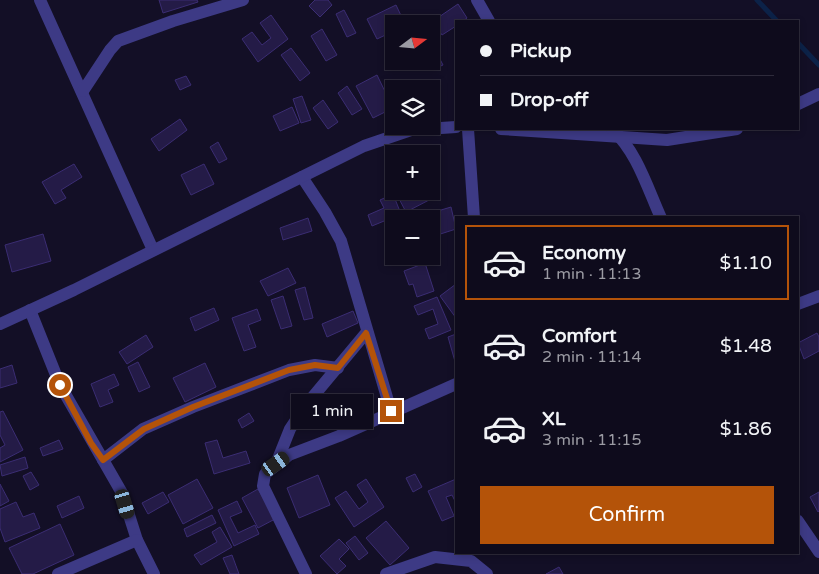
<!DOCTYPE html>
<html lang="en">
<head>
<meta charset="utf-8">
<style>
  body { margin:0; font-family:"Varela Round",sans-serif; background:#171425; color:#f1f3f6; height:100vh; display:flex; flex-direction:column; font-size:19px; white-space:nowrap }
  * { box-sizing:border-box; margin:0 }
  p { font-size:16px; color:#9b9ba3 }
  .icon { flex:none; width:28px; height:28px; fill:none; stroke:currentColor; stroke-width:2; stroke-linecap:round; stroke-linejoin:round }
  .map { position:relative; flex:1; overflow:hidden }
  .sheet { position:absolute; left:455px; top:216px; width:344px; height:338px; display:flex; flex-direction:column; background:#0e0b1c; border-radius:0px; box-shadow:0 2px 8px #0003,0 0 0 1px #2e2b3b }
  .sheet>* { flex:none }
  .guide { position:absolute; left:455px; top:20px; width:344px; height:110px; border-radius:0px; box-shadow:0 2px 8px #0003,0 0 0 1px #2e2b3b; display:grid; align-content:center; height:110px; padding:0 25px; background:#0e0b1c }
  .needle { width:32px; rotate:74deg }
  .fabs { position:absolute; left:385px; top:15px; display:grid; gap:10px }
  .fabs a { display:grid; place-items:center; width:55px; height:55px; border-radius:0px; background:#0e0b1c; box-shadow:0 2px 8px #0003,0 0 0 1px #2e2b3b; font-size:25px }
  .end { position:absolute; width:22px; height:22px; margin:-11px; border:6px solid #b45309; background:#fff; box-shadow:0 0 0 2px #fff }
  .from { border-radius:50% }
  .bubble { position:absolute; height:35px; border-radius:0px; background:#0e0b1c; box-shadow:0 2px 8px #0003,0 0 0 1px #2e2b3b; font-size:16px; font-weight:600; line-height:35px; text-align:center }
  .car { position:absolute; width:15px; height:30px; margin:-15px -8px; border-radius:6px; box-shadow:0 0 4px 1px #0007; background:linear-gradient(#222 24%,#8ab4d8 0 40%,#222 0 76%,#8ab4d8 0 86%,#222 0) }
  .guide b { display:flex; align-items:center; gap:18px; height:48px; font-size:19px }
  .guide b+b { border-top:1px solid #2e2b3b }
  .guide i { width:12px; height:12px; background:#f1f3f6 }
  ul { padding:9px 0 0; list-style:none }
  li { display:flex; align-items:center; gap:15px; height:75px; margin:0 10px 8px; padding:0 15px; border:2px solid transparent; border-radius:0px }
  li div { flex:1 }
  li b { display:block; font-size:19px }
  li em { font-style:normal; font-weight:600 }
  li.on { border-color:#b45309 }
  li>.icon { width:45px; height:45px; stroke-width:1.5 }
  .primary-button { display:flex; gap:10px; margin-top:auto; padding:10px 25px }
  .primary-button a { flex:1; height:58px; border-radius:0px; background:#b45309; color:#fff; font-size:20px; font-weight:600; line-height:58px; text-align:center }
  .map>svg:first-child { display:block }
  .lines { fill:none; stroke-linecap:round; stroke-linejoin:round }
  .stream { stroke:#0c2248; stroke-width:5 }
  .building { fill:#241b47; stroke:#3b2d73 }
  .minor { stroke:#3d3a85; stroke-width:12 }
  .route { stroke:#b45309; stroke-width:6 }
</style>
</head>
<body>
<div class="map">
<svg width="819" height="574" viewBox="0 0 819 574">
  <rect width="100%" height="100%" fill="#130f26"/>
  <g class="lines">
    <g class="stream">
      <path d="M757,0L777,21"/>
      <path d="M798,43L819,65"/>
    </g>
  </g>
  <g class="building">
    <path d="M159,0H197L198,2L163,13Z"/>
    <path d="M315,0H328L332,5L320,17L309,6Z"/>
    <path d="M458,4L467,18L463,21H456V26L442,35L433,21Z"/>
    <path d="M396,5L405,24H394V31L377,39L367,19Z"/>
    <path d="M344,10L356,33L347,37L336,14Z"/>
    <path d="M271,15L288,39L258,62L242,39L252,32L262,45L271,38L260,23Z"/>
    <path d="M322,29L337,55L326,61L311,36Z"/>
    <path d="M431,42L443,65L432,70L428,61H431Z"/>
    <path d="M291,48L310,73L300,81L281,55Z"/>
    <path d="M399,61H418L403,69Z"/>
    <path d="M377,75L393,108L373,118L356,86Z"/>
    <path d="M186,76L191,85L180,90L175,80Z"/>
    <path d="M347,86L362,109L352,115L338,93Z"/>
    <path d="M302,96L311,120L301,123L293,99Z"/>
    <path d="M323,100L338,122L328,129L313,108Z"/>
    <path d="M292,107L299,123L280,131L273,116Z"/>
    <path d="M180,119L187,130L159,151L151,139Z"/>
    <path d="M218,142L227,159L219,163L210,147Z"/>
    <path d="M74,164L82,177L61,190L66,198L55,204L42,182Z"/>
    <path d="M204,164L214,184L191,195L181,175Z"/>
    <path d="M399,191H409L411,195L418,191H428L431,199L406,212L396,193Z"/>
    <path d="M393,194L401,214L372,226L368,215L384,208L380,200Z"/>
    <path d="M451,207L456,229L431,237V219H419L418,217Z"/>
    <path d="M308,218L312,231L283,240L280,228Z"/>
    <path d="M43,234L51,261L12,272L5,245Z"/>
    <path d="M425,263L434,291L417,297L413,284L409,285L404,271Z"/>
    <path d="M288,268L296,283L268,296L260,281Z"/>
    <path d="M456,284V318L440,296Z"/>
    <path d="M305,287L313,318L304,320L295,290Z"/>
    <path d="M283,296L292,326L281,329L271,300Z"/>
    <path d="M437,297L451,330L429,339L425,329L438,324L433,309L418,315L414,306Z"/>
    <path d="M214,308L219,320L195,331L190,318Z"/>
    <path d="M257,309L261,320L248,325L256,347L244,351L232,318Z"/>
    <path d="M353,311L358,323L327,337L322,324Z"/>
    <path d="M817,333L819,337V351L804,359L798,343Z"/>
    <path d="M456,334V365L448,337Z"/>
    <path d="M146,335L153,347L127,364L119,352Z"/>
    <path d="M138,362L150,387L139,392L128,367Z"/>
    <path d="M205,363L216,387L185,402L173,378Z"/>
    <path d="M12,365L17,383L0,388V369Z"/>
    <path d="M114,374L119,385L108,390L113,402L100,407L91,384Z"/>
    <path d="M3,411L23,450L0,462V448L5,445L0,435V412Z"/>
    <path d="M249,413L254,421L242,428L238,420Z"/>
    <path d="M59,440L63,449L43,456L40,448Z"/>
    <path d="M217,440L223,458L246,451L250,463L214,474L205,443Z"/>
    <path d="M25,457L28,468L2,476L0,465Z"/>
    <path d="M31,472L39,485L30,490L23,476Z"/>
    <path d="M415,474L422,487L413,492L406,478Z"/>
    <path d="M318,475L330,505L299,518L287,488Z"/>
    <path d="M197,479L213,508L183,524L168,495Z"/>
    <path d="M366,479L384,507L354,527L335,498L346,491L359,509L368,502L357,485Z"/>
    <path d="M456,479V503L452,495L446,497L454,516L442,521L428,491Z"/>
    <path d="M0,484L9,501L0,506Z"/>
    <path d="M258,489L275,519L258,528L242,498Z"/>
    <path d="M163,492L169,502L148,514L142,503Z"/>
    <path d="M819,492V511L818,512L810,497Z"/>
    <path d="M79,496L84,508L62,518L57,506Z"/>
    <path d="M237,501L242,512L230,517L238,533L255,525L259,534L234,546L218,510Z"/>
    <path d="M16,502L23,517L34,513L40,528L5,542L0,528V509Z"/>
    <path d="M212,515L216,523L187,537L184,529Z"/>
    <path d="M386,521L409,548L390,565L366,538Z"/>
    <path d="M60,524L74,555L33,574H22L9,548Z"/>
    <path d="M220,527L232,547L201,565L194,555L217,542L212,532Z"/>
    <path d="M355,536L368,553L359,560L346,543Z"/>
    <path d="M339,539L349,549L339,559L346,566L337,574L320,556Z"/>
    <path d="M232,555L239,574H230L223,558Z"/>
    <path d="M559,567L563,574H546Z"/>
  </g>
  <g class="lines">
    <g class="minor">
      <path d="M40,0L153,250"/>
      <path d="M477,0L489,21"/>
      <path d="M83,91L110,50L118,41L173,21L243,0"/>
      <path d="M798,104L819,94"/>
      <path d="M468,129L474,218"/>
      <path d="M501,129L667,140L737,129"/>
      <path d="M612,129C637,152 647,187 661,218"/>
      <path d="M302,177L325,212L341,241L391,411"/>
      <path d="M798,304L819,296"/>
      <path d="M30,310L60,385L122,493L137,540L154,574"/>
      <path d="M0,324L74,290L364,146L411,130L456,127"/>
      <path d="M103,460L143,429L193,407L289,370L315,365L338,368"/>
      <path d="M276,464L290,429L306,405L366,333"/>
      <path d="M798,521L819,552"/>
      <path d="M58,574L137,540"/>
      <path d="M306,574L263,486L265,474L289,455L339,436L456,384"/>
      <path d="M386,574L435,557L471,561L487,574"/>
    </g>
  </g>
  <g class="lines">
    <path class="route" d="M60,385L91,443L103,460L144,429L193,407L289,370L315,365L338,368L366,333L391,411"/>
  </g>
</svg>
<div class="fabs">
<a><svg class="needle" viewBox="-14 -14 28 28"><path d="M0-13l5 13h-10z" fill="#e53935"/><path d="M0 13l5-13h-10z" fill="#9b9ba3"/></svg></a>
<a><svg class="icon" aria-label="layers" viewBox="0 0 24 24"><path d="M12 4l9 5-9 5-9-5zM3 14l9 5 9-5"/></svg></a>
<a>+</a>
<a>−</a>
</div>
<i class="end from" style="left:60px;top:385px"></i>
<i class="end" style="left:391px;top:411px"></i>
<div class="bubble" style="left:291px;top:394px;width:82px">1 min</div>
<i class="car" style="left:276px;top:464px;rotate:55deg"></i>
<i class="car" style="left:125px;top:504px;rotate:163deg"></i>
<div class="guide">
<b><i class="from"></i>Pickup</b>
<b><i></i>Drop-off</b>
</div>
<section class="sheet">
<ul>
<li class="on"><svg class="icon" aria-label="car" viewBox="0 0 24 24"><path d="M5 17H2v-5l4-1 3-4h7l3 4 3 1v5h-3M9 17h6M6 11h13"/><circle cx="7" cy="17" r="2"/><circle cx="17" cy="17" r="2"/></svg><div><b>Economy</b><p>1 min · 11:13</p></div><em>$1.10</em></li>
<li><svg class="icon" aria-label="car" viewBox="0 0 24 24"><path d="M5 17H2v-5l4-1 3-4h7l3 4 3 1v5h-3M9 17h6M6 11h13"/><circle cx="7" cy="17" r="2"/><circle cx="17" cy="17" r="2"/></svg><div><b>Comfort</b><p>2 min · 11:14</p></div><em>$1.48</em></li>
<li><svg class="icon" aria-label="car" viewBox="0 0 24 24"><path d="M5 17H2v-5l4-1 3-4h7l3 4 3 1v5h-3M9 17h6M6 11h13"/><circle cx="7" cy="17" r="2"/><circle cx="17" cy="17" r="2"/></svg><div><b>XL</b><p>3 min · 11:15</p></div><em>$1.86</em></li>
</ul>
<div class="primary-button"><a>Confirm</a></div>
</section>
</div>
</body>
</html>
